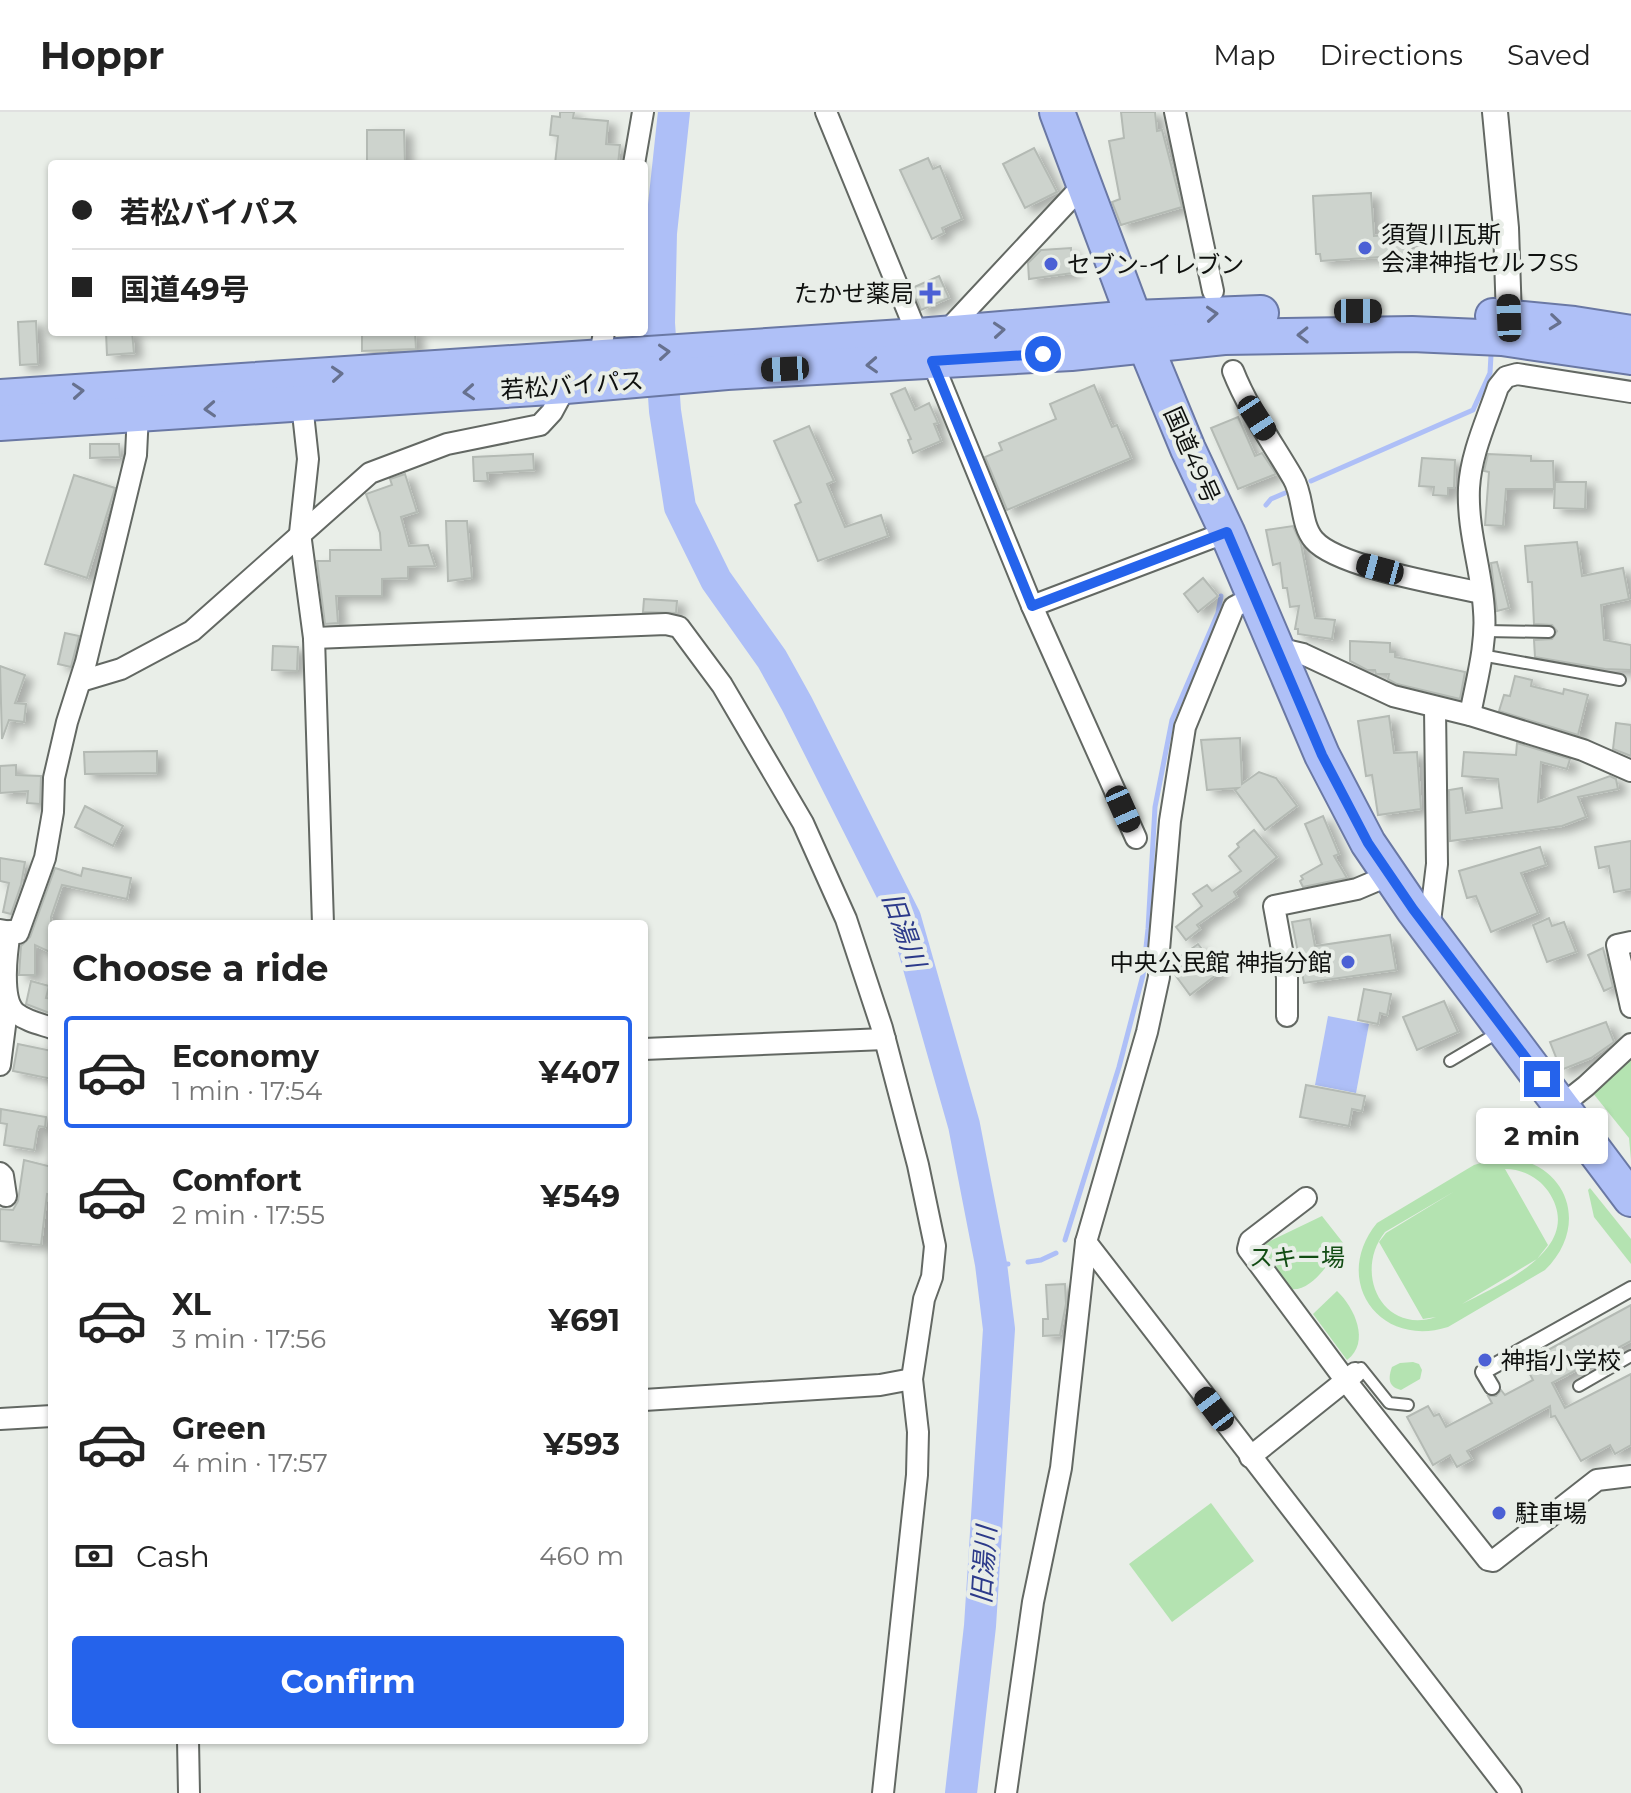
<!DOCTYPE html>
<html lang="en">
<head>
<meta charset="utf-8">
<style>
  body { margin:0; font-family:Montserrat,"Noto Sans JP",sans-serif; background:#f2f2f2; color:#222; height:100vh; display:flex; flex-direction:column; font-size:30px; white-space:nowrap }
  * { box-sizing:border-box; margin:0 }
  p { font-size:26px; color:#767676 }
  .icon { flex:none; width:44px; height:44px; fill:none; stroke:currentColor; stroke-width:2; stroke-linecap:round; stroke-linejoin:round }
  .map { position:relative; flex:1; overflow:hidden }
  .drawer { position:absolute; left:48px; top:808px; width:600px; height:824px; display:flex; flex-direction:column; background:#fff; border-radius:8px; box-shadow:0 2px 6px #0004 }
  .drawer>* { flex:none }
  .banner { position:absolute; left:48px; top:48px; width:600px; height:176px; border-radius:8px; box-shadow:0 2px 6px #0004; display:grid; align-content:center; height:176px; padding:0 24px; background:#fff }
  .end { position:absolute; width:36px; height:36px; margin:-18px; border:10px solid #2563eb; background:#fff; box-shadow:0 0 0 4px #fff }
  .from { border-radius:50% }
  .bubble { position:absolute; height:56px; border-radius:8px; background:#fff; box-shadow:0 2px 6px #0004; font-size:26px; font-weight:700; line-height:56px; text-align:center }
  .car { position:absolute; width:24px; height:48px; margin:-24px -12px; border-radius:10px; box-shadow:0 0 6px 2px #0007; background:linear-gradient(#222 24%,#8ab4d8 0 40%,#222 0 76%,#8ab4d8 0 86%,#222 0) }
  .banner b { display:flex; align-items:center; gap:28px; height:76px; font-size:30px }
  .banner b+b { border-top:2px solid #e0e0e0 }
  .banner i { width:20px; height:20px; background:#222 }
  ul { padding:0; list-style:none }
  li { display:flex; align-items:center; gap:24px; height:112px; margin:0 16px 12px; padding:0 8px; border:4px solid transparent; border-radius:8px }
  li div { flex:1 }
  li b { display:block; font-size:30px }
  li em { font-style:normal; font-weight:700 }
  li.active { border-color:#2563eb }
  li>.icon { width:72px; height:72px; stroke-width:1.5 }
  h2 { padding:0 24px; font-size:36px; line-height:96px }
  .pay { display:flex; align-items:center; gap:20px; height:88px; padding:0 24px; font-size:30px }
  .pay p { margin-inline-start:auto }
  .primary-button { display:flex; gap:16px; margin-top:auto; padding:16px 24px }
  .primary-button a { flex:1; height:92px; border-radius:8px; background:#2563eb; color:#fff; font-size:32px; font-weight:700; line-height:92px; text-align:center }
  header { display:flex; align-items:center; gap:48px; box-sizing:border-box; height:112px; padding:0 40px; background:#fff; border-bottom:2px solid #e0e0e0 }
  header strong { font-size:38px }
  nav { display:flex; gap:44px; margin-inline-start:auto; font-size:28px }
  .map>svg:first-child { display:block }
  .green { fill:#b4e3b1; fill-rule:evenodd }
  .water { fill:#aebff7 }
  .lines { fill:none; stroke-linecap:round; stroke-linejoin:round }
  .stream { stroke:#aebff7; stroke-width:5 }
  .river { stroke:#aebff7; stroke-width:32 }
  .building { fill:#cdd3cd; stroke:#b4bab4; stroke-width:2; filter:url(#shadow) }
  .service-casing { stroke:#636863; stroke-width:14 }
  .pedestrian-casing { stroke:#636863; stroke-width:18 }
  .minor-casing { stroke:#636863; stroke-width:24 }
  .tertiary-casing { stroke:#636863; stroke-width:28 }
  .trunk-casing { stroke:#6a78a4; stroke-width:38 }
  .service { stroke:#fff; stroke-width:10 }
  .pedestrian { stroke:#fff; stroke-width:14 }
  .minor { stroke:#fff; stroke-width:20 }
  .tertiary { stroke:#fff; stroke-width:24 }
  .trunk { stroke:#afc0f7; stroke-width:34 }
  .oneway { stroke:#67718f }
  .route { stroke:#2563eb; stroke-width:10 }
  .poi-dot { fill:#4b60d5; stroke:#e9eee8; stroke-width:3 }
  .labels { text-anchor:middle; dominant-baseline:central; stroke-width:8; stroke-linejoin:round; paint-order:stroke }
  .poi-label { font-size:24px; fill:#0f110f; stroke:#e9eee8; text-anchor:start }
  .street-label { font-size:24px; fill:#0f110f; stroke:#e9eee8 }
  .park-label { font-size:24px; fill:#124c13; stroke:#e9eee8 }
  .water-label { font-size:26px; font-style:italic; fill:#2c3a8a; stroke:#e9eee8 }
</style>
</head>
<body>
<header>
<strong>Hoppr</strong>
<nav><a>Map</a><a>Directions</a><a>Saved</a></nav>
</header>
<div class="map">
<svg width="1631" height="1681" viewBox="0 0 1631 1681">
  <defs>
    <filter id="shadow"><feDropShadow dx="8" dy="5" stdDeviation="4" flood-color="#0004"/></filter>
  </defs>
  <rect width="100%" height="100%" fill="#e9eee8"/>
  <g class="green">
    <path d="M1631,937V1048L1629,1026L1592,980Z"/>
    <path d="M1501,1045C1566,1047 1592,1112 1545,1158L1448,1215C1378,1237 1331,1167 1377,1111L1474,1053ZM1505,1057C1522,1057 1538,1065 1548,1079C1587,1136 1501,1172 1462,1192L1537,1147L1548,1133ZM1455,1079L1386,1121L1379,1130L1423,1207L1436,1205C1382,1223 1353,1160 1385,1120Z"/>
    <path d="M1590,1076L1631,1127V1152L1594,1105L1588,1078Z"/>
    <path d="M1322,1104L1344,1132C1331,1147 1312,1181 1290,1177C1280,1164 1259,1147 1266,1131Z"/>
    <path d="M1337,1179C1354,1195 1371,1230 1347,1248L1313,1202Z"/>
    <path d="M1413,1250L1419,1252L1422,1258L1420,1267L1401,1278C1388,1275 1388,1266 1392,1255L1400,1251Z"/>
    <path d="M1211,1391L1254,1449L1172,1510L1129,1452Z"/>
  </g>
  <path class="water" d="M1328,904L1369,912L1356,981L1315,973Z"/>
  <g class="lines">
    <g class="stream">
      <path d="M1311,369L1473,298L1490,261L1491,243"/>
      <path d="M1266,393L1271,387L1285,381"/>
      <path d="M1065,1128L1119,955L1143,863L1148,817L1155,695L1172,608L1218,501L1221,484"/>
      <path d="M1028,1150L1041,1148L1056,1141"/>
      <path d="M991,1153L1008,1152"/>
    </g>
    <path class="river" d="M674,0L661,121L659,211L665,299L680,395L716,468L772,547L797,592L905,806L964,1013L991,1152L999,1217L980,1514L961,1681"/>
  </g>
  <g class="building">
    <path d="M560,0H574L573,6L608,9L606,32L620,33L618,52H555L558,24L550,23L552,4L560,5Z"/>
    <path d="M1121,0H1155L1157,19L1162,18L1182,95L1121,113L1112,90L1120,87L1109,29L1124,26Z"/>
    <path d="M367,18H404L405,52H367Z"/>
    <path d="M1034,36L1057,80L1025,96L1003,52Z"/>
    <path d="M928,46L933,57L940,54L962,107L942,116L944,121L932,127L900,58Z"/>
    <path d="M1371,81L1374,124L1410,122L1411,143L1321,149L1320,142H1316L1313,84Z"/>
    <path d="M1071,136L1073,161L1029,167L1028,151L1041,138Z"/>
    <path d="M939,164L949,186L921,198L912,176Z"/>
    <path d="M36,209L38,252L20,253L18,210Z"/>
    <path d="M106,220H132L134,241L107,243Z"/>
    <path d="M362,220H415L416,237L362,239Z"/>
    <path d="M1094,273L1112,315L1117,313L1131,346L1007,398L985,345L1002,338L999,331L1056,307L1050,292Z"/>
    <path d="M905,276L915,298L929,291L938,311L934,312L941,329L913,341L908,328L911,327L891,282Z"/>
    <path d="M1238,305L1255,344L1262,341L1276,362L1238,377L1211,316Z"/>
    <path d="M809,314L834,369L827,372L845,415L881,403L888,424L818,449L795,393L801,390L774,329Z"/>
    <path d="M90,332H119L120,345L90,346Z"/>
    <path d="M533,342L534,358L487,361L488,369H474L473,345Z"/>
    <path d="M1488,342L1531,344V349H1553L1554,377H1506L1503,414L1485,413L1489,360L1484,359Z"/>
    <path d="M1422,346L1455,348L1454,376H1448V384L1433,383L1434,375L1419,374Z"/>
    <path d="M405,362L417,400L401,405L409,434L428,433L435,454L408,455V466L382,467V484H336L338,511L325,512L317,449H330V438H381L380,421L366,382L392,373L390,367Z"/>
    <path d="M74,363L115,376L87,466L45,452Z"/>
    <path d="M1555,370H1586L1585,397L1554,396Z"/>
    <path d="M446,409H467L472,466L448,469Z"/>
    <path d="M1293,414L1301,432L1315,506L1335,508L1332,527L1298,522V517H1295L1299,494L1290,495L1287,476H1283L1280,451L1273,453L1266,418Z"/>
    <path d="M1577,430L1582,464L1623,456L1629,487L1601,493L1604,528L1631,533V558L1605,557L1535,545L1534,528L1552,527L1557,519L1552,513L1534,512L1532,470H1528L1525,434Z"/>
    <path d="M1497,450L1509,496L1497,499L1491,451Z"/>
    <path d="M1203,466L1218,484L1198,500L1184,482Z"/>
    <path d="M644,487L677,489L676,501L643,500Z"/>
    <path d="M65,521L79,524L71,555L58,552Z"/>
    <path d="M1350,529L1390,531V540H1395V545L1465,560L1460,587L1397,572L1388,567L1389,562H1376L1375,558H1367L1350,549Z"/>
    <path d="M273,534L298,535L297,559L272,558Z"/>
    <path d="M0,554L25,563L15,591L26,592L24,610L9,608L2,627Z"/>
    <path d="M1515,564L1532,568L1531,574L1563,582L1564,577L1588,583L1578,623L1499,599L1504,583L1510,584Z"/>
    <path d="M1389,604L1394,641L1417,640L1421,697L1378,703L1372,663L1366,664L1358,609Z"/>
    <path d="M1616,611L1631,613V644L1613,637Z"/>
    <path d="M1240,626L1242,672L1259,660L1276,666L1297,694L1265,718L1235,678L1238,676L1207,678L1201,628Z"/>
    <path d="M1517,631L1570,647L1567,657L1541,650L1538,690L1610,664L1616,667L1618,677L1578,685L1586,705L1562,714L1450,729L1449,678L1462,676L1466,701L1502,696L1498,667L1462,664L1464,640L1516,643Z"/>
    <path d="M157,639V661L85,662L84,640Z"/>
    <path d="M16,653V663L41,664L40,692L27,691L28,679L0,681V654Z"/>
    <path d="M85,694L123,714L113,734L75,715Z"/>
    <path d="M1323,704L1339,742L1334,744L1347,766L1303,775L1300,769L1303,767L1301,764L1322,752L1305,712Z"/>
    <path d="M1254,718L1277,745L1234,780L1237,785L1197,813L1200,817L1186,828L1176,815L1202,794L1193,782L1207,773L1212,779L1241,759L1229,744L1239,735L1237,732Z"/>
    <path d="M1631,729V777L1614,780L1609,754L1599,756L1595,735Z"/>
    <path d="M1540,735L1546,753L1521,761L1538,801L1491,820L1476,784L1467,786L1459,759Z"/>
    <path d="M0,746L25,750L21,773L11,802L3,800L9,771L0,769Z"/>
    <path d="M55,756L81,764L83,756L131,766L127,787L62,773L51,805L52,841L35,833V863H19L21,834L30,825Z"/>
    <path d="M1549,806L1552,814L1564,810L1576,840L1547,850L1533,813Z"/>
    <path d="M1310,807L1315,834L1390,823L1396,858L1304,871L1292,810Z"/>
    <path d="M1198,832L1220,860L1190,883L1173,860L1185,851L1180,845Z"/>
    <path d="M1603,836L1613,875L1604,879L1588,843Z"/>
    <path d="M31,869L49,874L46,886L52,887V902L26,892Z"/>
    <path d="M1364,877L1391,882L1387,903L1380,901L1378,912L1358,908Z"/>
    <path d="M1444,889L1458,920L1417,938L1403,905Z"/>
    <path d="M1606,910L1614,930L1591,946L1561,958L1550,930Z"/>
    <path d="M18,932L52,939V967L13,959Z"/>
    <path d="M1306,973L1365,984L1362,999L1352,997L1349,1014L1300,1005Z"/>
    <path d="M1,997L46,1005L45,1015L39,1014L37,1019L34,1038L4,1033L7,1012L0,1011Z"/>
    <path d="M24,1048L52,1055V1083L47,1082L41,1133L0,1129V1097L13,1098L18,1089Z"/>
    <path d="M1065,1172L1066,1192L1060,1223L1043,1224V1207H1048L1046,1173Z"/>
    <path d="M1631,1193V1229L1552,1271L1565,1296L1631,1262V1333L1615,1342L1610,1333L1581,1349L1555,1304L1551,1305L1550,1294L1467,1339L1472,1347L1457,1355L1450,1343L1433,1353L1407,1305L1428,1294L1434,1304L1439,1302L1446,1315L1492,1291L1488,1284H1496L1501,1278L1505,1283L1533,1268L1524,1251Z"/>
  </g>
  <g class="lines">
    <defs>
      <g id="service">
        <path d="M1485,519L1549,520"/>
        <path d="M1481,543L1620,568"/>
        <path d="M1450,949L1499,920"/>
        <path d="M1356,1260L1361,1256L1389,1291L1408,1293"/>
        <path d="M1579,1274L1631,1244"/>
      </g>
      <path id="pedestrian" d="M1492,1275L1483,1260L1631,1177"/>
      <g id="minor">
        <path d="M826,0L918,224"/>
        <path d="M1175,0L1213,179"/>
        <path d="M634,52L643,0"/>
        <path d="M944,222L1084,72"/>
        <path d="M602,232L604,220"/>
        <path d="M932,249L1032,494L1136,726"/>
        <path d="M1233,259C1248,297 1272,330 1293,366C1304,384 1300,412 1314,428C1337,455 1446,473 1482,481"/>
        <path d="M302,292L308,347L300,421L314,526L323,812"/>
        <path d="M1032,494L1227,420"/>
        <path d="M314,526L666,512L679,515L722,573L803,711L846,807L882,916L918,1053L935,1134L932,1165L924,1187L912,1267L918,1320L917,1363L883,1681"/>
        <path d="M1277,536L1303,542L1393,584L1470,603L1583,638L1631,659"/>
        <path d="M81,569L121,557L192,519L370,361L447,332L540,313L552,300L566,274"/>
        <path d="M1470,603C1476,570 1487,533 1484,499C1482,458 1467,420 1469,376C1471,341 1487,308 1498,275L1506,265L1517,262L1631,280"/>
        <path d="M0,818L18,821L45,746L53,700L54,666L67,610L86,550L136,343L138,301"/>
        <path d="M1429,818L1437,752L1435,596"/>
        <path d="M10,819C7,838 0,888 16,901C26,909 40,912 52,916"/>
        <path d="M1631,830L1617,833L1631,895"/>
        <path d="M1287,904V865L1274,794L1357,777L1390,763"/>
        <path d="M644,937L885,927"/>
        <path d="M0,953L8,890"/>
        <path d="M1562,993L1586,974L1631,932"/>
        <path d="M0,1061L3,1064L6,1084"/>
        <path d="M1306,1086L1250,1129L1248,1137L1346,1269L1488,1448L1493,1449L1597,1368L1631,1364"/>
        <path d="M1086,1130L1511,1681"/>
        <path d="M644,1288L880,1273L912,1267"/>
        <path d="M0,1307L52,1304"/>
        <path d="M1250,1345L1355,1261"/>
        <path d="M188,1628L189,1681"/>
        <path d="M1006,1681L1033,1490L1061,1356L1086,1130L1147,920L1159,865V838L1170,709L1185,615L1234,495L1255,484"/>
      </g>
      <path id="tertiary" d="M1495,0L1506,116L1509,206"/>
      <g id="trunk">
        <path d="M1057,0L1134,206L1188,337L1227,420L1322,643L1368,731L1413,797L1631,1087"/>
        <path d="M1493,204L1574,212L1631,221"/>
        <path d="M0,285L918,224L1134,206L1261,201"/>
        <path d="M0,311L566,274L727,260L1071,241L1224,225L1412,222L1502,226L1631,245"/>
      </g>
    </defs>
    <use href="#service" class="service-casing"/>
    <use href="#pedestrian" class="pedestrian-casing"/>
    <use href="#minor" class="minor-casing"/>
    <use href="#tertiary" class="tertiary-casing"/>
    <use href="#trunk" class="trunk-casing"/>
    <use href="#service" class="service"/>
    <use href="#pedestrian" class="pedestrian"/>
    <use href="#minor" class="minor"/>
    <use href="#tertiary" class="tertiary"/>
    <use href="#trunk" class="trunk"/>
  </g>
  <defs><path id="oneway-chevron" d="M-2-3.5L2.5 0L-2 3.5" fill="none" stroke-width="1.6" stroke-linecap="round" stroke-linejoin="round" transform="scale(2)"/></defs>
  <g class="oneway">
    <use href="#oneway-chevron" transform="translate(1212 202) rotate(-4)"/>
    <use href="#oneway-chevron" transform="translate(1555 210) rotate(6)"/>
    <use href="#oneway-chevron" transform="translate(999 218) rotate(-4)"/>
    <use href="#oneway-chevron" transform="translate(1303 223) rotate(179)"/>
    <use href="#oneway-chevron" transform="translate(664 240) rotate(-4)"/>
    <use href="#oneway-chevron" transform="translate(872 253) rotate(177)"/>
    <use href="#oneway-chevron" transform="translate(337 262) rotate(-4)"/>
    <use href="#oneway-chevron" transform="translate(78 279) rotate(-4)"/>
    <use href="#oneway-chevron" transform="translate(469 280) rotate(176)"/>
    <use href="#oneway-chevron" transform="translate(210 297) rotate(177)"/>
  </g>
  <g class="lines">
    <path class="route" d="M1043,242L932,249L1032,494L1227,420L1322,643L1368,731L1413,797L1542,967"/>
  </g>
  <g class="poi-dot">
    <circle cx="1365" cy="136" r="8"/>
    <circle cx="1051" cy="152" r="8"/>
    <path d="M926 169h8v8h8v8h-8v8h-8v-8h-8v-8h8z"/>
    <circle cx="1348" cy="850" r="8"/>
    <circle cx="1485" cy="1248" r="8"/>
    <circle cx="1499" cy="1401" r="8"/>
  </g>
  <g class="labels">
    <g class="poi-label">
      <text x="1381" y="122">須賀川瓦斯<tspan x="1381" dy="28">会津神指セルフSS</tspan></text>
      <text x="1067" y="152">セブン-イレブン</text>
      <text x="914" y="181" text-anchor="end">たかせ薬局</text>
      <text x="1332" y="850" text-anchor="end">中央公民館 神指分館</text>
      <text x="1501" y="1248">神指小学校</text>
      <text x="1515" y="1401">駐車場</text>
    </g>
    <g class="street-label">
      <text transform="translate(572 273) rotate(-4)">若松バイパス</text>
      <text transform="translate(1192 343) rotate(66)">国道49号</text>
    </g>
    <g class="park-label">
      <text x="1297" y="1145">スキー場</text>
    </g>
    <g class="water-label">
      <text transform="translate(904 818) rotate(70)">旧湯川</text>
      <text transform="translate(984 1453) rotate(-86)">旧湯川</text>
    </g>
  </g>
</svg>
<i class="end from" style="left:1043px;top:242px"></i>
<i class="end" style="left:1542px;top:967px"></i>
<div class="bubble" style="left:1476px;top:996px;width:132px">2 min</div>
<i class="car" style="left:1358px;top:199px;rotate:90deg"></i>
<i class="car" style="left:1509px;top:206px;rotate:358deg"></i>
<i class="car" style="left:785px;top:257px;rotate:267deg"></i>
<i class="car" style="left:1257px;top:306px;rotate:147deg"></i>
<i class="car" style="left:1380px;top:457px;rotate:285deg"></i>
<i class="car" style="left:1123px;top:697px;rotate:156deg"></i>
<i class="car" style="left:1214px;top:1297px;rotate:323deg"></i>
<div class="banner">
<b><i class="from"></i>若松バイパス</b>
<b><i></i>国道49号</b>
</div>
<section class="drawer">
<h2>Choose a ride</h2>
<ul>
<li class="active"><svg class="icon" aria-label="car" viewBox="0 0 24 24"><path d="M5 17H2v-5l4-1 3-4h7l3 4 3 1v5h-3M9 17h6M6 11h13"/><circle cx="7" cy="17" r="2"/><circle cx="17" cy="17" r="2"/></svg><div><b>Economy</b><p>1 min · 17:54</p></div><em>¥407</em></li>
<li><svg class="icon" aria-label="car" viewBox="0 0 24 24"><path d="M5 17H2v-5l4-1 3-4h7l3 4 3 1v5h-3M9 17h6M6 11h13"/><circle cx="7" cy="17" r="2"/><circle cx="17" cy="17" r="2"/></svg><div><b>Comfort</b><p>2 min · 17:55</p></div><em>¥549</em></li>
<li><svg class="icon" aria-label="car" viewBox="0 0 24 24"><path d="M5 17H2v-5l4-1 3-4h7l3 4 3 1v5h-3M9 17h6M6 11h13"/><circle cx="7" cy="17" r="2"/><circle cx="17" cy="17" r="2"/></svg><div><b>XL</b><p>3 min · 17:56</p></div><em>¥691</em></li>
<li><svg class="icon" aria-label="car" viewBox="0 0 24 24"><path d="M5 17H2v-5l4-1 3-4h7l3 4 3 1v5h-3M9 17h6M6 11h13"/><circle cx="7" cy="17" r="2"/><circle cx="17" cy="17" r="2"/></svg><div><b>Green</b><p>4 min · 17:57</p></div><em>¥593</em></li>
</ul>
<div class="pay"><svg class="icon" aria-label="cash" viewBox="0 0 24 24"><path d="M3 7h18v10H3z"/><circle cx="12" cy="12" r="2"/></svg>Cash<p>460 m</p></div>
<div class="primary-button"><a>Confirm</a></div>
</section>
</div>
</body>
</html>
